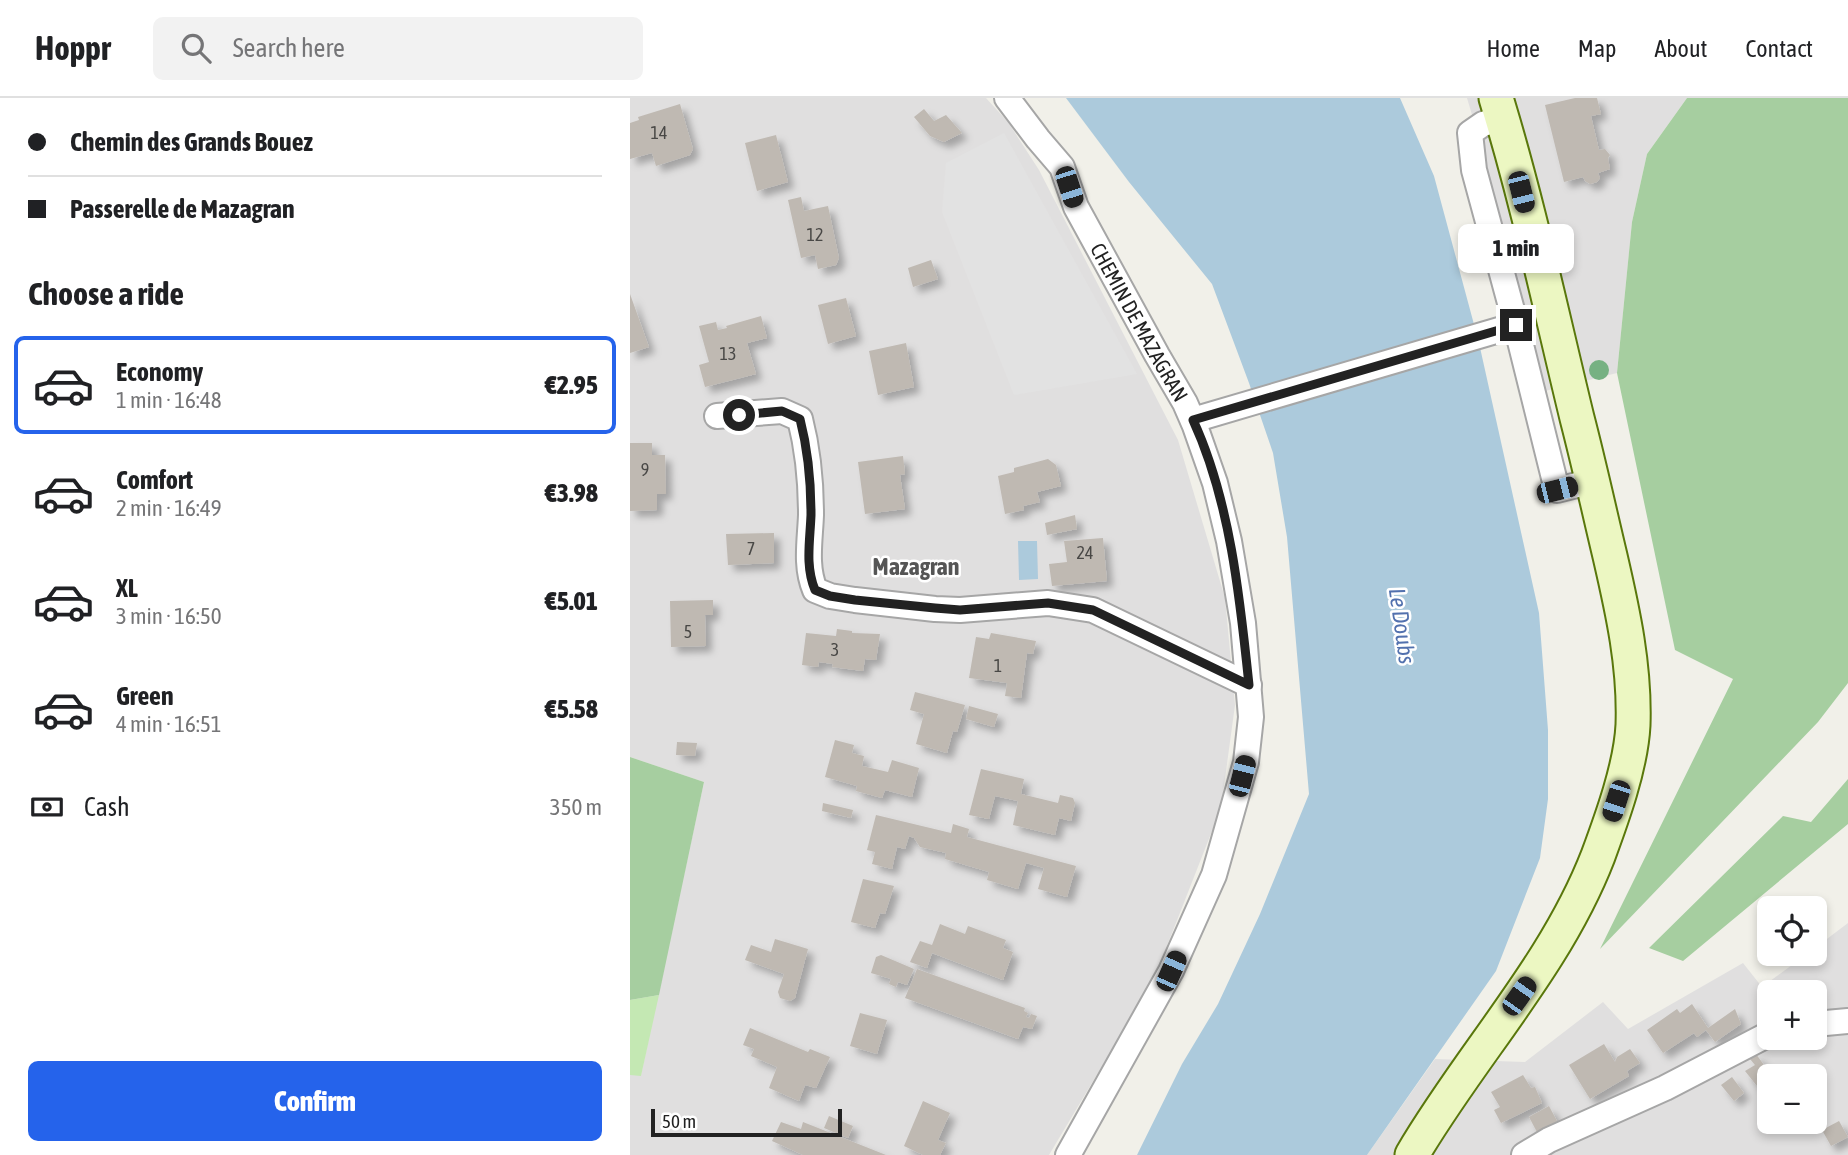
<!DOCTYPE html>
<html lang="en">
<head>
<meta charset="utf-8">
<style>
  body { margin:0; font-family:"Asap Condensed",sans-serif; background:#f2f2f2; color:#202124; height:100vh; display:flex; flex-direction:column; font-size:26px; white-space:nowrap }
  * { box-sizing:border-box; margin:0 }
  p { font-size:23px; color:#757577 }
  .icon { flex:none; width:38px; height:38px; fill:none; stroke:currentColor; stroke-width:2; stroke-linecap:round; stroke-linejoin:round }
  .map { position:relative; flex:1; overflow:hidden }
  .sheet { display:flex; flex-direction:column; background:#fff; width:630px }
  .sheet>* { flex:none }
  .guide { display:grid; align-content:center; height:154px; padding:0 28px; background:#fff }
  .fabs { position:absolute; left:1127px; top:798px; display:grid; gap:14px }
  .fabs a { display:grid; place-items:center; width:70px; height:70px; border-radius:10px; background:#fff; box-shadow:0 4px 10px #0003; font-size:35px }
  .scale { position:absolute; left:21px; bottom:18px; width:191px; box-sizing:border-box; padding-left:7px; border:4px solid #222; border-top:0; font-size:19px; line-height:24px; white-space:nowrap; color:#222; -webkit-text-stroke:5px #fff; paint-order:stroke }
  .end { position:absolute; width:32px; height:32px; margin:-16px; border:9px solid #222; background:#fff; box-shadow:0 0 0 4px #fff }
  .from { border-radius:50% }
  .bubble { position:absolute; height:49px; border-radius:10px; background:#fff; box-shadow:0 4px 10px #0003; font-size:23px; font-weight:800; line-height:49px; text-align:center }
  .car { position:absolute; width:21px; height:42px; margin:-21px -10px; border-radius:9px; box-shadow:0 0 5px 2px #0007; background:linear-gradient(#222 24%,#8ab4d8 0 40%,#222 0 76%,#8ab4d8 0 86%,#222 0) }
  .guide b { display:flex; align-items:center; gap:24px; height:66px; font-size:26px }
  .guide b+b { border-top:2px solid #e0e0e0 }
  .guide i { width:18px; height:18px; background:#202124 }
  ul { padding:0; list-style:none }
  li { display:flex; align-items:center; gap:21px; height:98px; margin:0 14px 10px; padding:0 14px; border:4px solid transparent; border-radius:10px }
  li div { flex:1 }
  li b { display:block; font-size:26px }
  li em { font-style:normal; font-weight:800 }
  li.active { border-color:#2563eb }
  li>.icon { width:63px; height:63px; stroke-width:1.5 }
  h2 { padding:0 28px; font-size:32px; line-height:84px }
  .pay { display:flex; align-items:center; gap:18px; height:77px; padding:0 28px; font-size:26px }
  .pay p { margin-inline-start:auto }
  .action { display:flex; gap:14px; margin-top:auto; padding:14px 28px }
  .action a { flex:1; height:80px; border-radius:10px; background:#2563eb; color:#fff; font-size:28px; font-weight:800; line-height:80px; text-align:center }
  header { display:flex; align-items:center; gap:42px; box-sizing:border-box; height:98px; padding:0 35px; background:#fff; border-bottom:2px solid #e0e0e0 }
  header strong { font-size:33px }
  nav { display:flex; gap:38px; margin-inline-start:auto; font-size:24px }
  .search { width:490px; height:63px; background:#f2f2f2; display:flex; align-items:center; gap:18px; box-sizing:border-box; padding:0 24px; border-radius:10px; color:#757577; font-size:26px }
  main { display:flex; flex:1; min-height:0 }
  .map>svg:first-child { display:block }
  .residential { fill:#e0dfdf; fill-rule:evenodd }
  .grass { fill:#c4e8b3 }
  .forest { fill:#a6cea0 }
  .parking { fill:#e2e2e2 }
  .water { fill:#accadc }
  .building { fill:#bfb9b2; filter:url(#shadow) }
  .lines { fill:none; stroke-linecap:round; stroke-linejoin:round }
  .minor-casing { stroke:#a6a6a6; stroke-width:28 }
  .secondary-casing { stroke:#59770b; stroke-width:37 }
  .minor { stroke:#fff; stroke-width:24 }
  .secondary { stroke:#ecf7c2; stroke-width:33 }
  .tree { fill:#76b182 }
  .route { stroke:#222; stroke-width:9 }
  .labels { text-anchor:middle; dominant-baseline:central; stroke-width:5; stroke-linejoin:round; paint-order:stroke }
  .number-label { font-size:18px; fill:#494846 }
  .street-label { font-size:21px; fill:#222; stroke:#fff }
  .water-label { font-size:23px; font-style:italic; fill:#5271ae; stroke:#fff }
  .quarter-label { font-size:24px; font-weight:bold; fill:#555; stroke:#fff }
</style>
</head>
<body>
<header>
<strong>Hoppr</strong>
<div class="search"><svg class="icon" aria-label="search" viewBox="0 0 24 24"><circle cx="10" cy="10" r="6"/><path d="M15 15l6 6"/></svg>Search here</div>
<nav><a>Home</a><a>Map</a><a>About</a><a>Contact</a></nav>
</header>
<main>
<section class="sheet">
<div class="guide">
<b><i class="from"></i>Chemin des Grands Bouez</b>
<b><i></i>Passerelle de Mazagran</b>
</div>
<h2>Choose a ride</h2>
<ul>
<li class="active"><svg class="icon" aria-label="car" viewBox="0 0 24 24"><path d="M5 17H2v-5l4-1 3-4h7l3 4 3 1v5h-3M9 17h6M6 11h13"/><circle cx="7" cy="17" r="2"/><circle cx="17" cy="17" r="2"/></svg><div><b>Economy</b><p>1 min · 16:48</p></div><em>€2.95</em></li>
<li><svg class="icon" aria-label="car" viewBox="0 0 24 24"><path d="M5 17H2v-5l4-1 3-4h7l3 4 3 1v5h-3M9 17h6M6 11h13"/><circle cx="7" cy="17" r="2"/><circle cx="17" cy="17" r="2"/></svg><div><b>Comfort</b><p>2 min · 16:49</p></div><em>€3.98</em></li>
<li><svg class="icon" aria-label="car" viewBox="0 0 24 24"><path d="M5 17H2v-5l4-1 3-4h7l3 4 3 1v5h-3M9 17h6M6 11h13"/><circle cx="7" cy="17" r="2"/><circle cx="17" cy="17" r="2"/></svg><div><b>XL</b><p>3 min · 16:50</p></div><em>€5.01</em></li>
<li><svg class="icon" aria-label="car" viewBox="0 0 24 24"><path d="M5 17H2v-5l4-1 3-4h7l3 4 3 1v5h-3M9 17h6M6 11h13"/><circle cx="7" cy="17" r="2"/><circle cx="17" cy="17" r="2"/></svg><div><b>Green</b><p>4 min · 16:51</p></div><em>€5.58</em></li>
</ul>
<div class="pay"><svg class="icon" aria-label="cash" viewBox="0 0 24 24"><path d="M3 7h18v10H3z"/><circle cx="12" cy="12" r="2"/></svg>Cash<p>350 m</p></div>
<div class="action"><a>Confirm</a></div>
</section>
<div class="map">
<svg width="1218" height="1057" viewBox="0 0 1218 1057">
  <defs>
    <filter id="shadow"><feDropShadow dx="6" dy="6" stdDeviation="3.5" flood-color="#0004"/></filter>
  </defs>
  <rect width="100%" height="100%" fill="#f1f0e9"/>
  <g class="residential">
    <path d="M0,0H356L378,24L409,72L548,342L595,500L605,607L591,710L524,881L419,1057H0V977H11L74,684L0,659Z"/>
    <path d="M837,0H1057L1017,56L1002,124L987,275L911,294L853,54Z"/>
    <path d="M1218,825V1057H737L805,961L895,964L973,904L998,931L1113,865L1132,889L1177,856H1185V850ZM1139,894H1185V940H1139ZM1139,978H1185V1024H1139Z"/>
  </g>
  <path class="grass" d="M29,897L11,978L0,977V902Z"/>
  <g class="forest">
    <path d="M1057,0H1218V585L1188,624L970,851L1103,581L1045,552L987,275L1002,124L1017,56Z"/>
    <path d="M0,659L74,684L29,897L0,902Z"/>
    <path d="M1218,681V726L1053,863L1019,850L1153,718L1181,724Z"/>
  </g>
  <path class="parking" d="M374,35L507,276L384,297L312,114L316,65Z"/>
  <g class="water">
    <path d="M436,0H770L804,78L849,245L909,515L918,632V701L910,760L866,873L737,1057H507L552,966L588,906L630,816L679,696L657,439L643,355L619,285L582,186L499,84Z"/>
    <path d="M388,443H407L408,481L389,482Z"/>
  </g>
  <g class="building">
    <path d="M945,0H967L971,16L961,18L969,52L975,51L980,57L978,60L980,71L968,75L970,80L967,84L960,86L955,83L953,79L934,84L915,7Z"/>
    <path d="M50,6L63,51L60,57L26,68L22,55L0,61V25L9,22L8,19Z"/>
    <path d="M294,11L304,23L316,17L332,35L314,44L300,38L284,19Z"/>
    <path d="M146,37L158,84L127,93L115,45Z"/>
    <path d="M171,99L174,113L198,108L209,160L206,167L188,171L185,157L171,160L158,102Z"/>
    <path d="M301,162L308,181L283,189L278,170Z"/>
    <path d="M0,196L19,249L0,255Z"/>
    <path d="M216,200L226,238L198,246L188,207Z"/>
    <path d="M131,218L137,240L117,245L126,276L75,289L69,267L79,264L69,228L86,224L88,232L97,230L96,228Z"/>
    <path d="M276,245L284,289L248,297L239,253Z"/>
    <path d="M0,345H22V357H35L36,396H27V412L0,413Z"/>
    <path d="M273,358L275,376L270,377L275,411L235,416L228,364Z"/>
    <path d="M418,361L426,367L431,388L407,394L410,404L393,408L394,412L375,416L368,378L384,374V370Z"/>
    <path d="M445,417L447,431L417,437L415,425Z"/>
    <path d="M144,435V465L98,467L96,436Z"/>
    <path d="M473,440L477,483L422,488L419,466L437,464L434,443Z"/>
    <path d="M83,502V517H75L76,548L41,549L40,503Z"/>
    <path d="M207,531L222,533V535L250,536L246,562L235,561L233,573L202,569L203,566L189,564L188,569L172,567L176,535L206,538Z"/>
    <path d="M361,535L406,543L403,556L397,555L391,600L375,598L377,585L339,580L346,539L359,541Z"/>
    <path d="M285,594L335,607L327,634L323,633L317,655L286,646L294,616L280,612Z"/>
    <path d="M339,608L368,616L364,629L336,621Z"/>
    <path d="M205,642L224,647L222,655L234,658L232,668L258,674L262,662L289,670L282,699L255,692L252,700L226,693L227,688L195,679Z"/>
    <path d="M47,644L67,645L65,658L46,657Z"/>
    <path d="M351,671L394,681L391,696L428,705L430,697L443,700L445,705L441,723L429,720L425,737L383,727L388,703L365,698L359,721L339,717Z"/>
    <path d="M193,705L223,712L221,720L192,713Z"/>
    <path d="M246,717L321,735L323,726L339,731L337,739L446,768L437,799L408,791L414,770L396,765L388,791L357,782L359,774L315,761L316,755L290,749L284,740L279,738L275,751L267,749L262,771L242,766L245,754L237,752Z"/>
    <path d="M233,781L264,788L255,816L250,815L245,830L221,824Z"/>
    <path d="M310,826L335,836L338,828L376,842L373,850L383,854L373,882L302,855L297,870L280,864L290,843L302,847Z"/>
    <path d="M145,841L178,851L165,900L160,903L150,900L148,894L154,876L115,862L121,847L141,854Z"/>
    <path d="M251,857L284,871L277,887L268,884L266,889L259,886L261,881L241,875L246,859Z"/>
    <path d="M287,871L395,910L394,913L398,915L396,919L399,920L401,916L407,918L402,931L393,929L388,941L275,900Z"/>
    <path d="M1062,906L1078,930L1105,911L1111,926L1085,944L1076,932L1067,939L1064,935L1033,955L1017,932L1047,911L1050,915Z"/>
    <path d="M230,915L257,922L247,956L220,948Z"/>
    <path d="M120,930L178,954L180,951L200,959L186,990L175,987L169,1003L139,990L147,969L121,958L124,951L113,947Z"/>
    <path d="M974,946L985,964L987,959L1000,951L1010,965L997,973L999,978L960,1001L939,967Z"/>
    <path d="M1126,956L1142,978H1139V1003L1115,973L1125,967L1120,961Z"/>
    <path d="M893,977L901,990L905,989L912,1005L871,1025L864,1012L870,1009L861,994Z"/>
    <path d="M1102,979L1114,995L1104,1003L1091,987Z"/>
    <path d="M293,1003L320,1015L308,1042L316,1045L310,1057H293L274,1048Z"/>
    <path d="M919,1008L928,1025L908,1036L899,1019Z"/>
    <path d="M199,1018L223,1028L218,1040L194,1030Z"/>
    <path d="M1209,1023L1218,1039L1201,1048L1192,1032Z"/>
    <path d="M151,1024L171,1031L173,1024L256,1057H173L142,1043Z"/>
  </g>
  <g class="lines">
    <defs>
      <g id="minor">
        <path id="s1" d="M377,0L408,41L432,69L446,109L527,257L555,305L565,328L585,385L599,443L613,525L621,619L616,664L584,777L541,873L438,1057"/>
        <path d="M872,20L853,26L840,35L844,72L886,227L927,392L963,383"/>
        <path d="M87,318L152,313L170,321C178,352 181,385 181,417C180,443 175,468 185,492L200,498L225,502L305,511L330,512L418,505L463,512L619,587"/>
        <path d="M563,322L886,227"/>
        <path d="M1185,926L1218,923"/>
        <path d="M894,1057L919,1042L1035,990L1139,936"/>
      </g>
      <path id="secondary" d="M782,1057C841,956 925,869 968,758C982,720 1001,668 1003,627C1005,569 993,514 980,458C969,412 959,366 947,320C921,213 898,105 866,0"/>
    </defs>
    <use href="#minor" class="minor-casing"/>
    <use href="#secondary" class="secondary-casing"/>
    <use href="#minor" class="minor"/>
    <use href="#secondary" class="secondary"/>
  </g>
  <circle class="tree" cx="969" cy="272" r="10"/>
  <g class="lines">
    <path class="route" d="M109,317L152,313L170,321C178,352 181,385 181,417C180,443 175,468 185,492L200,498L225,502L305,510L330,512L418,505L463,512L619,587C610,500 600,402 563,322L886,227"/>
  </g>
  <g class="labels">
    <g class="number-label">
      <text x="29" y="34">14</text>
      <text x="185" y="136">12</text>
      <text x="98" y="255">13</text>
      <text x="15" y="371">9</text>
      <text x="121" y="450">7</text>
      <text x="455" y="454">24</text>
      <text x="58" y="533">5</text>
      <text x="205" y="551">3</text>
      <text x="368" y="567">1</text>
    </g>
    <g class="street-label">
      <text stroke="none"><textPath href="#s1" startOffset="262">CHEMIN DE MAZAGRAN</textPath></text>
    </g>
    <g class="water-label">
      <text transform="translate(772 528) rotate(82)">Le Doubs</text>
    </g>
    <g class="quarter-label">
      <text x="286" y="468">Mazagran</text>
    </g>
  </g>
</svg>
<div class="fabs">
<a><svg class="icon" aria-label="locate" viewBox="0 0 24 24"><circle cx="12" cy="12" r="6"/><path d="M12 2v4M12 18v4M2 12h4M18 12h4"/></svg></a>
<a>+</a>
<a>−</a>
</div>
<div class="scale">50 m</div>
<i class="end from" style="left:109px;top:317px"></i>
<i class="end" style="left:886px;top:227px"></i>
<div class="bubble" style="left:828px;top:126px;width:116px">1 min</div>
<i class="car" style="left:439px;top:89px;rotate:162deg"></i>
<i class="car" style="left:891px;top:94px;rotate:166deg"></i>
<i class="car" style="left:927px;top:392px;rotate:76deg"></i>
<i class="car" style="left:612px;top:678px;rotate:14deg"></i>
<i class="car" style="left:986px;top:703px;rotate:198deg"></i>
<i class="car" style="left:541px;top:873px;rotate:24deg"></i>
<i class="car" style="left:889px;top:898px;rotate:35deg"></i>
</div>
</main>
</body>
</html>
